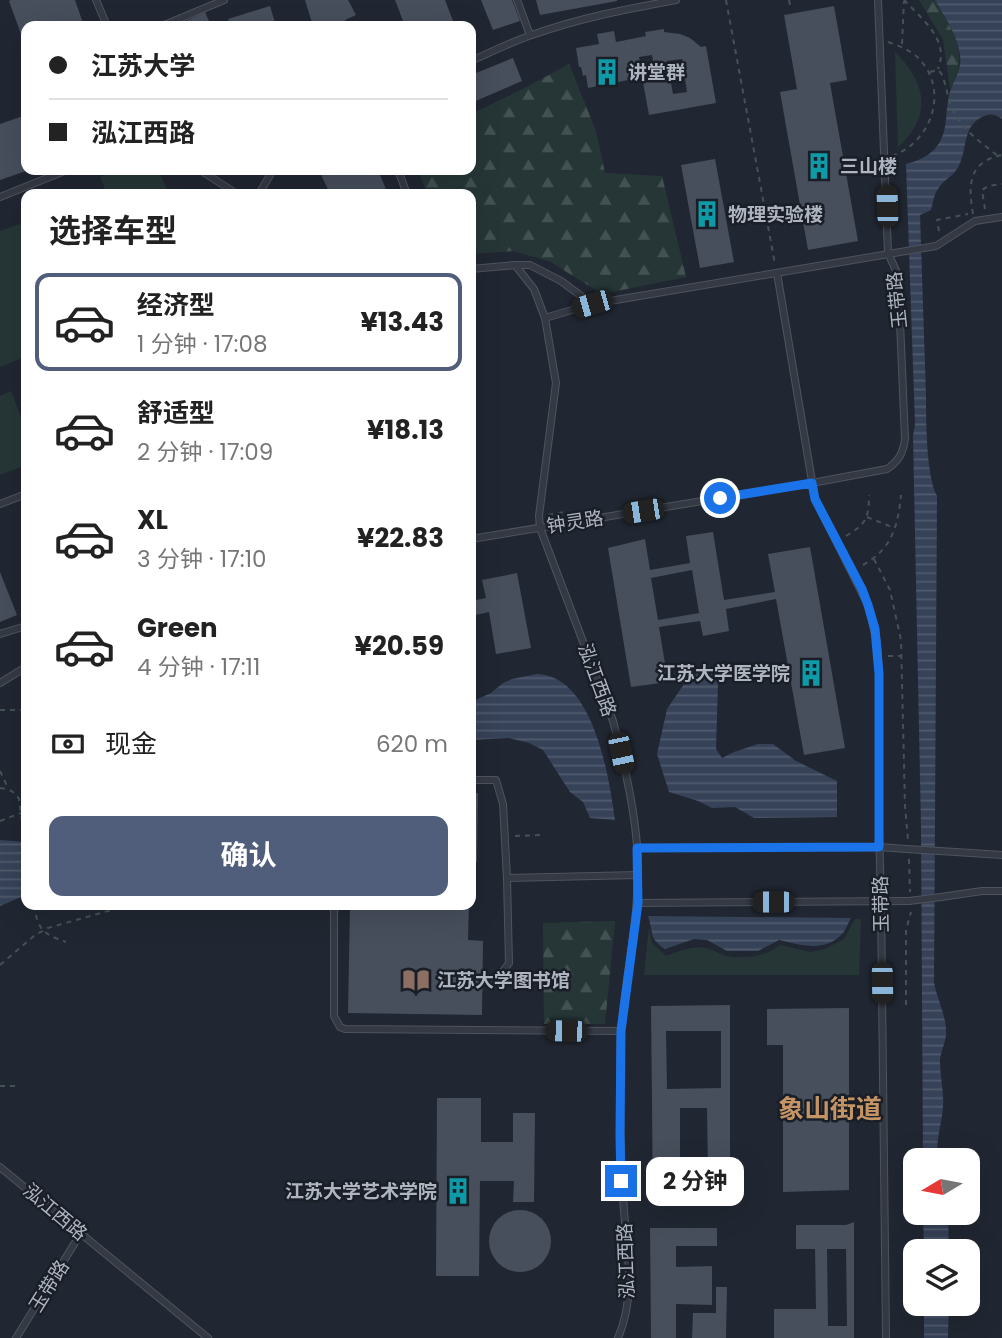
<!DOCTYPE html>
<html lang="zh">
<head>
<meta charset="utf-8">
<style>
  body { margin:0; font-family:Poppins,"Noto Sans SC",sans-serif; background:#f6f6f6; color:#222; height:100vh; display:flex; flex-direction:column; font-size:26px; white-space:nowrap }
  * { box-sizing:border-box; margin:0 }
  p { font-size:23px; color:#767676 }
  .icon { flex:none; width:38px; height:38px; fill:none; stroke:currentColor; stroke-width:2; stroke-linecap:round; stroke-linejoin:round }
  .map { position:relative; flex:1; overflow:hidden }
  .side { position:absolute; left:21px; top:189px; width:455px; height:721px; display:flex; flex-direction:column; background:#fff; border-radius:14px; box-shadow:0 7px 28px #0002 }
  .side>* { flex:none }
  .banner { position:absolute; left:21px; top:21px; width:455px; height:154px; border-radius:14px; box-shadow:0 7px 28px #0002; display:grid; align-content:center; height:154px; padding:0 28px; background:#fff }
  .needle { width:46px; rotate:260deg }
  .fabs { position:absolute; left:903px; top:1148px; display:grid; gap:14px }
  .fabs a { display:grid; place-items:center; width:77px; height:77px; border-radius:14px; background:#fff; box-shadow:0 7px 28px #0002; font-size:35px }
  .end { position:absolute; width:32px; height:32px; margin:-16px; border:9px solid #1a73e8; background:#fff; box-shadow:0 0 0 4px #fff }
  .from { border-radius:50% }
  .bubble { position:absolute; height:49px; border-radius:14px; background:#fff; box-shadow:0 7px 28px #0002; font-size:23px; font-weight:700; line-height:49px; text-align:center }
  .car { position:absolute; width:21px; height:42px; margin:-21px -10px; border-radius:9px; box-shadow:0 0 5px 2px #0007; background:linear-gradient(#222 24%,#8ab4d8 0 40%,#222 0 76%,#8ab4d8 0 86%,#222 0) }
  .banner b { display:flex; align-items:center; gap:24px; height:66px; font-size:26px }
  .banner b+b { border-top:2px solid #e0e0e0 }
  .banner i { width:18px; height:18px; background:#222 }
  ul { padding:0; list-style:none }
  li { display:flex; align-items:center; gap:21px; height:98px; margin:0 14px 10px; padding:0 14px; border:4px solid transparent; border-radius:14px }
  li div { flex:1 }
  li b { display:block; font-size:26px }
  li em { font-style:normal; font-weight:700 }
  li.selected { border-color:#505e7c }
  li>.icon { width:63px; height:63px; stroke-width:1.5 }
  h2 { padding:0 28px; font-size:32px; line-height:84px }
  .pay { display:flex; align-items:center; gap:18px; height:77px; padding:0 28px; font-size:26px }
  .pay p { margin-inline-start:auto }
  .action { display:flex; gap:14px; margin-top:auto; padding:14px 28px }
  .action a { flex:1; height:80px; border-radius:14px; background:#505e7c; color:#fff; font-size:28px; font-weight:700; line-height:80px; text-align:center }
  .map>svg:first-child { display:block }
  .grass { fill:#263637 }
  .forest { fill:url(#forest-firs) }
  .water { fill:url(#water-rules) }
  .building { fill:#474e5c; fill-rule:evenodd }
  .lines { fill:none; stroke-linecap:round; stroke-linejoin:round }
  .lane-casing { stroke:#4e545e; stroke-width:8 }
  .path { stroke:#445255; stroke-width:2; stroke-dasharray:5 5; stroke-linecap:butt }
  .lane { stroke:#343943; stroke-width:6 }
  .lane-bridge-casing { stroke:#4e545e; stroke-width:8; stroke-linecap:butt }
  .lane-bridge { stroke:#343943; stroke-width:6 }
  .route { stroke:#1a73e8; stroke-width:9 }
  .labels { text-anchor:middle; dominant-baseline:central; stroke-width:5; stroke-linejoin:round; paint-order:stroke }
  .poi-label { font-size:19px; font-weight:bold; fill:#aeb4c0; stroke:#191e27; text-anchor:start }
  .street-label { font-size:19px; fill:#aeb4c0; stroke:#191e27 }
  .district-label { font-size:26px; font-weight:bold; fill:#c59464; stroke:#191e27 }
</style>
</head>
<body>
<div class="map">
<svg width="1002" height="1338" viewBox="0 0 1002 1338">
  <defs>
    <pattern id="forest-firs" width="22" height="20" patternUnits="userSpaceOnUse" patternTransform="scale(1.75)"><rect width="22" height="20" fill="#263637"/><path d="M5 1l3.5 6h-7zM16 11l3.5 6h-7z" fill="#435152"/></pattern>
    <pattern id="water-rules" width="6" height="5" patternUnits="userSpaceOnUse" patternTransform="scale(1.75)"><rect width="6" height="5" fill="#364258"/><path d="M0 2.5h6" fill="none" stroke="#515b6e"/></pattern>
  </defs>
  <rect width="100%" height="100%" fill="#212732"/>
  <g class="grass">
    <path d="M895,52C926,83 933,115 898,147Z"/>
    <path d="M117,170H158L169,194H107L100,177Z"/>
    <path d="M26,222V356L0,367V231Z"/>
    <path d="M11,391L26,430V465L0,475V396Z"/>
    <path d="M855,919H861L859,975H644L649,927L652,943L666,956C679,951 691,946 705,948C713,949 719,954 726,956C746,959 765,957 780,945L810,952L825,949L844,939Z"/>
  </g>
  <g class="forest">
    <path d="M919,0H935C952,30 971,56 950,89L943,39Z"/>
    <path d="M569,64L596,131L605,173L662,176L686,277L602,294L549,261L513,251L471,254V194H427L418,170H471V113L477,111L525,88Z"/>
    <path d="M615,921L605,1024H544L543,923Z"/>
  </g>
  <g class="water">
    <path d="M935,0H1002V119C995,114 990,113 982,117C961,127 968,153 957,169C952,177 942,181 938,189C934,194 933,203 931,210L920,215C922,275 924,335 926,395C926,420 926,475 937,496L934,982C937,1000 947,1016 946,1035C945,1044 940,1053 940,1062C940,1077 944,1091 943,1106C942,1124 935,1141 938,1160H923L921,826L913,436L915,424L906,164C930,158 944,146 946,119C947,110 947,101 950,92C954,79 962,70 960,55C957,35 945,17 935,0Z"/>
    <path d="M709,666L717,672L718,683L716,749L722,758L734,752L758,744H773L796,761L837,781V817L754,818L735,807L712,808L698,801L669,792L657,754L667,709L695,668Z"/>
    <path d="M537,674C594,676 609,777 615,820L590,818L583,802L570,792L543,750L529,743L509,738L471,740V702L491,693L503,683L512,679Z"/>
    <path d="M0,840L26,842V895L0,906Z"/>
    <path d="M648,916L851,918C848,923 846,929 843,933C825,953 801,945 779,940L758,951H727L707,940L694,939L665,949C648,938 654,933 648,916Z"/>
    <path d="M923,1213H948L949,1251H924Z"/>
    <path d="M924,1304H949L948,1338H924Z"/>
  </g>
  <g class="building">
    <path d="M11,0H75L84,26H26V48L9,1Z"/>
    <path d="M305,0H348L356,15L345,20L347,26H313Z"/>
    <path d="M395,0H445L455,26H405Z"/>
    <path d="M481,0H512L520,21L493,30Z"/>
    <path d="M536,0H617V1L540,15Z"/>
    <path d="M270,6L276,26H231L228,19Z"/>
    <path d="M834,6L847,80L830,83L858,241L808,250L780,92L797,89L784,15Z"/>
    <path d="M205,12L211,26H183L182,23Z"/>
    <path d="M664,29V32L680,34L690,38L701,47L706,46L716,103L649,115L643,82L656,80L652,55L639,57L641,68L632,69L633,79L588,88L586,75L583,76L581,67H579L576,48L599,44L597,34L614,31L616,42L646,36L645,32ZM682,59L687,92L673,94L667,61Z"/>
    <path d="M513,58L522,81L471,103V75Z"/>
    <path d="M26,115V171L0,180V124Z"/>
    <path d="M715,159L734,262L700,268L681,165Z"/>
    <path d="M319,170H378L388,194H330Z"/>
    <path d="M713,532L724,600L775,592L768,554L810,547L845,748L804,755L776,599L726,609L729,631L703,636L700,621L659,627L668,682L631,687L608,548L645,539L650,570L690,563L686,536ZM692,570L699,613L658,620L651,578Z"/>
    <path d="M0,572L17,615L0,622Z"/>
    <path d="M517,573L531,648L496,654L489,612L471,616V601L486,598L482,580Z"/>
    <path d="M471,793H478L477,862H471Z"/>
    <path d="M350,905H469L468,940L483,941L482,1015L348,1013Z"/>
    <path d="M730,1005V1205L653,1204L651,1006ZM666,1031H721V1088L667,1089ZM680,1108H707L708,1174L680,1173Z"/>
    <path d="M849,1008V1190L783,1192V1045H767V1009Z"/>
    <path d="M437,1098H481V1142H513V1113H535L534,1202H513L514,1181H480L479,1276H436Z"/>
    <circle cx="520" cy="1241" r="31"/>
    <path d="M854,1222V1338H774V1309H816L815,1249H796V1225H846ZM827,1249H846L847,1326H828Z"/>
    <path d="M650,1228H717V1246H676V1267L712,1266V1305L676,1304V1338H651Z"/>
    <path d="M716,1287H727L726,1338H692L693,1313H716Z"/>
  </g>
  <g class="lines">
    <defs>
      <g id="lane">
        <path d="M96,0L107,26"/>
        <path d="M517,0L530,35"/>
        <path d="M162,26L224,0"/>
        <path d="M471,61C491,52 511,42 532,35C579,18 627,9 676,0"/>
        <path d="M200,170L237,194"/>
        <path d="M398,170L407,194"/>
        <path d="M259,194L273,170"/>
        <path d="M0,197L67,170"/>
        <path d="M515,265H530L561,281L592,304L936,246L975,221L1002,217"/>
        <path d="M471,269L515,265L534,289L545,318L556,383L539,516L540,528L613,721C624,762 634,804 637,846C642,909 626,969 621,1031C620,1051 620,1071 620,1090C620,1135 621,1178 625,1223C629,1262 634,1301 618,1338"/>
        <path d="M777,273L815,499L868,605L877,642L879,674V829L881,902L886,1338"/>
        <path d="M545,318L592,304"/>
        <path d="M0,504L26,494"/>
        <path d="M471,539L812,483L887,469C899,461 903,453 905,439L898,275L888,253L878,0"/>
        <path d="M0,634L26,626"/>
        <path d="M0,683L26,667"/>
        <path d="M471,780H496L503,804L507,878L509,963L494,984"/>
        <path d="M637,848L879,847L906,849"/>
        <path d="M940,851L1002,855"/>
        <path d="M507,878L638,875"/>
        <path d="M941,897L982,891H1002"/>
        <path d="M637,903L909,901"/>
        <path d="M334,905V1016L340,1027L345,1029L621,1031"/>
        <path d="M0,1167L208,1338"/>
        <path d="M16,1338L81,1233"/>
      </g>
    </defs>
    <use href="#lane" class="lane-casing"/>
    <g class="path">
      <path d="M726,0L775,264"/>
      <path d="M789,0L790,5"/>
      <path d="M904,0C922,19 950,40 938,69"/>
      <path d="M888,42C900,46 913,51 921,61C949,93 930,143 892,156"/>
      <path d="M902,44L904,1"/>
      <path d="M930,72L938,70L941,73C946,83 947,95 951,106C960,128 979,141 998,156"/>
      <path d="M985,209L982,190L988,186L1002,184"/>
      <path d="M973,214C968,185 968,162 1002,155"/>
      <path d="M939,231L937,220L968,214"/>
      <path d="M548,515L564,512"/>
      <path d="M867,517L894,528"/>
      <path d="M846,536C866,524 869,518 869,495"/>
      <path d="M874,559L890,590L901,640L905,806L908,840"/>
      <path d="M863,565C892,549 898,526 901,495"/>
      <path d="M888,656H902"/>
      <path d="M0,710H26"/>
      <path d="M0,771L8,788"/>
      <path d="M0,788C8,789 15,791 19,799L26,850"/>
      <path d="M0,821L26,811"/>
      <path d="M515,836L542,835"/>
      <path d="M909,859L910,892"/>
      <path d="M34,905C38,930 43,934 66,942"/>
      <path d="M0,965L35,935L48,928L129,905"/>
      <path d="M906,1005V930L911,912"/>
      <path d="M0,1086H18"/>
    </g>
    <use href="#lane" class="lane"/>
    <defs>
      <g id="lane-bridge">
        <path d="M906,849L940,851"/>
        <path d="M909,901L941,897"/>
      </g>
    </defs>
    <use href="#lane-bridge" class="lane-bridge-casing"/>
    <use href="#lane-bridge" class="lane-bridge"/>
  </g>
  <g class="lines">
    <path class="route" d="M621,1181L620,1135L621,1031L638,903L637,848L879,847V674L875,629L868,605L862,589L815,499L812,483L720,498"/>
  </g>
  <defs>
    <symbol id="building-bare" viewBox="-9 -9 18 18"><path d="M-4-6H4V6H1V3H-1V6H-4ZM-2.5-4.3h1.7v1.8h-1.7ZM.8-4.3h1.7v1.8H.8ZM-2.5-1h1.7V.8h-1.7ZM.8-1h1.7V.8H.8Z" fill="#0f9aa8" stroke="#191e27" stroke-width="2.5" paint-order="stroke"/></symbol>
    <symbol id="library-bare" viewBox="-9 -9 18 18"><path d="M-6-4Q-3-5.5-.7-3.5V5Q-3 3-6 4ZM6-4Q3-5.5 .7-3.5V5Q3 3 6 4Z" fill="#8d6e63" stroke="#191e27" stroke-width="2.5" paint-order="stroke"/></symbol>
  </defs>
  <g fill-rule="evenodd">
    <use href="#building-bare" x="588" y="53" width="38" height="38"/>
    <use href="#building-bare" x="800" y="147" width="38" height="38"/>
    <use href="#building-bare" x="688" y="195" width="38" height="38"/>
    <use href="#building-bare" x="792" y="654" width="38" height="38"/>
    <use href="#library-bare" x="397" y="961" width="38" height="38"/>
    <use href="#building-bare" x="439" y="1172" width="38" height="38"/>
  </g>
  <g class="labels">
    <g class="poi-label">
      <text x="628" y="72">讲堂群</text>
      <text x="840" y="166">三山楼</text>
      <text x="728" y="214">物理实验楼</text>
      <text x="790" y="673" text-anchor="end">江苏大学医学院</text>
      <text x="437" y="980">江苏大学图书馆</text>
      <text x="437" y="1191" text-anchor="end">江苏大学艺术学院</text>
    </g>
    <g class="street-label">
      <text transform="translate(897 300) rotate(-96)">玉带路</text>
      <text transform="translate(575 522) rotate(-9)">钟灵路</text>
      <text transform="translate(597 680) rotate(70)">泓江西路</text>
      <text transform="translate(881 904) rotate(-91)">玉带路</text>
      <text transform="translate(55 1212) rotate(40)">泓江西路</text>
      <text transform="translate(626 1261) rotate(-92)">泓江西路</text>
      <text transform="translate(49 1286) rotate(-58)">玉带路</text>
    </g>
    <g class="district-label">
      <text x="830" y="1109">象山街道</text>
    </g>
  </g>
</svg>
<div class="fabs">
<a><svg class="needle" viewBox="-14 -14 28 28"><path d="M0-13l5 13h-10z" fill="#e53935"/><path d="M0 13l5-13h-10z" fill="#767676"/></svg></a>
<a><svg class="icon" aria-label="layers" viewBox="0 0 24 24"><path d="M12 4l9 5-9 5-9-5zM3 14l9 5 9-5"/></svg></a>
</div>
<i class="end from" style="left:720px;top:498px"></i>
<i class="end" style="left:621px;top:1181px"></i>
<div class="bubble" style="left:646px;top:1157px;width:98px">2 分钟</div>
<i class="car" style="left:887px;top:206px;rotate:358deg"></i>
<i class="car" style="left:592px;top:304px;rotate:254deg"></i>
<i class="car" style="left:643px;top:511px;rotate:261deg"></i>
<i class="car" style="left:621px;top:753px;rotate:168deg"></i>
<i class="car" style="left:773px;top:902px;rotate:270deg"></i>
<i class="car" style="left:882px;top:983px;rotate:179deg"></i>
<i class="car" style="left:566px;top:1031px;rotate:271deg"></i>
<div class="banner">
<b><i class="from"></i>江苏大学</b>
<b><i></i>泓江西路</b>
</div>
<section class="side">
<h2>选择车型</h2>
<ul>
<li class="selected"><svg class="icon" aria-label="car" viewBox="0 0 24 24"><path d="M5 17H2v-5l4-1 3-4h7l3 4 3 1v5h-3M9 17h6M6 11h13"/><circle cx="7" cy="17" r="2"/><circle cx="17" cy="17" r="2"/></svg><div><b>经济型</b><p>1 分钟 · 17:08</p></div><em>¥13.43</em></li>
<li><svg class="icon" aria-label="car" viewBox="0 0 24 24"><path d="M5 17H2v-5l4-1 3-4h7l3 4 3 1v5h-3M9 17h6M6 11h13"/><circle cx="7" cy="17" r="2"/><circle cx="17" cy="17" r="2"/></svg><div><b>舒适型</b><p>2 分钟 · 17:09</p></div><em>¥18.13</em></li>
<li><svg class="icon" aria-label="car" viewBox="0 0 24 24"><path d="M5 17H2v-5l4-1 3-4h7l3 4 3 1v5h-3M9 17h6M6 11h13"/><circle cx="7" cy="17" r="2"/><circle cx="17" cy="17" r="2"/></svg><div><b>XL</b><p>3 分钟 · 17:10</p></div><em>¥22.83</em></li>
<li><svg class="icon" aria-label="car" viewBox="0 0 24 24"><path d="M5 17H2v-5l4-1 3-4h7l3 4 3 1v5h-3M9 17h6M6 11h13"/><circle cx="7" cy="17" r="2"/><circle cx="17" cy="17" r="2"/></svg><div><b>Green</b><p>4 分钟 · 17:11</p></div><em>¥20.59</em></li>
</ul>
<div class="pay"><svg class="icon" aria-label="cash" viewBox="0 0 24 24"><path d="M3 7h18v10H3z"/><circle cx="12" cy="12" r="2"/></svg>现金<p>620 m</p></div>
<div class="action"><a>确认</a></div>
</section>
</div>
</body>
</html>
